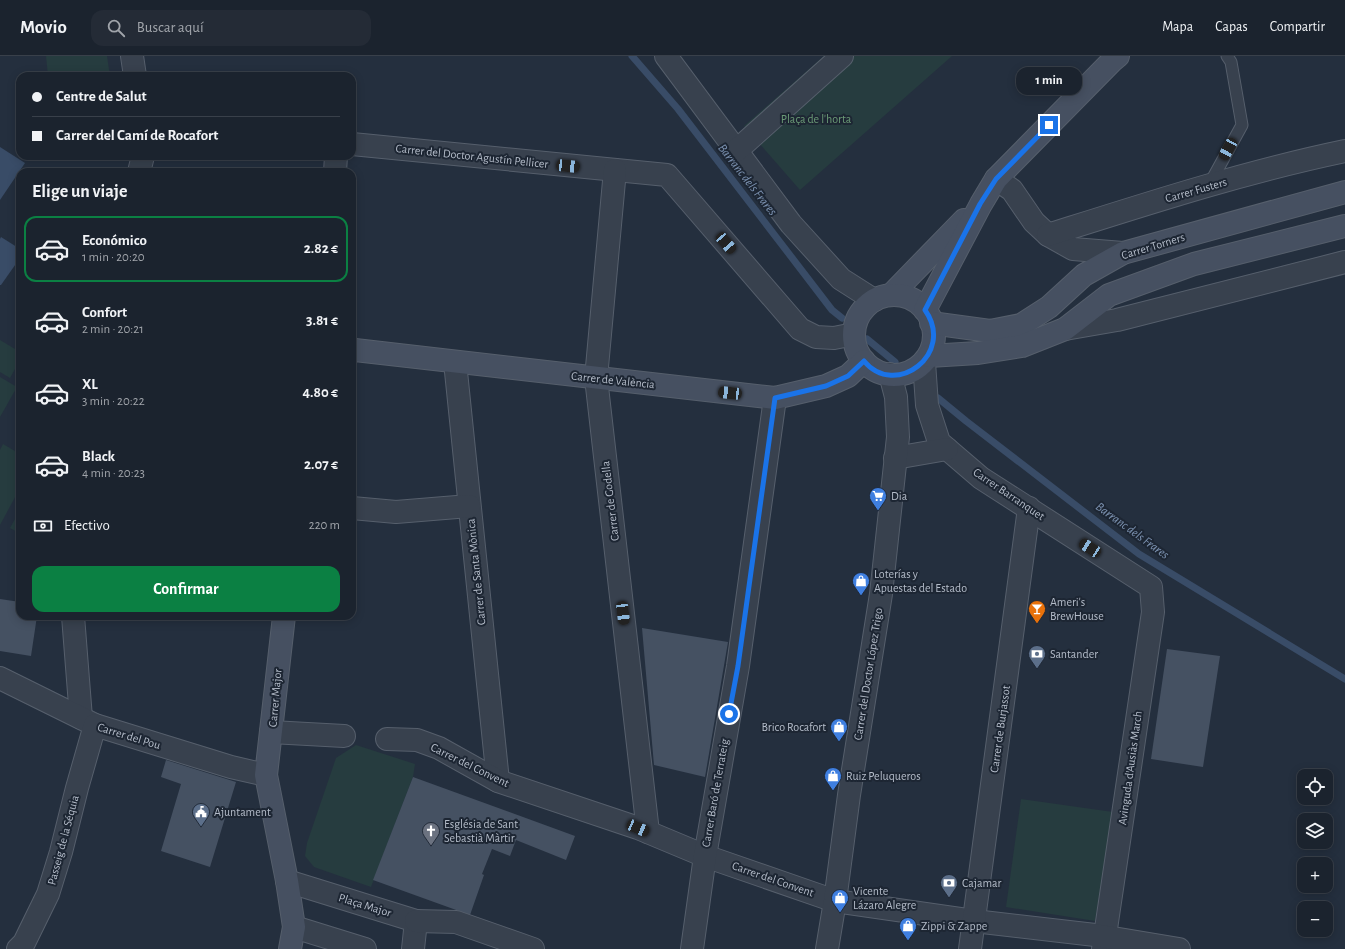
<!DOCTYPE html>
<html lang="es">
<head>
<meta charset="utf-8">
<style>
  body { margin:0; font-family:"Alegreya Sans",sans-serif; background:#242b36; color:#f1f3f6; height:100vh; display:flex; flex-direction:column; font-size:15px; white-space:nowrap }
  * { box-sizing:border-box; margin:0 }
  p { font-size:13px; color:#a0a4aa }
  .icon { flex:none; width:22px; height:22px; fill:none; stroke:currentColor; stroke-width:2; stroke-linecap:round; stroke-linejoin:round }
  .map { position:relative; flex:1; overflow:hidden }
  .sheet { position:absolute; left:16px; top:112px; width:340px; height:452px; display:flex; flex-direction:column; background:#1b232e; border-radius:12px; box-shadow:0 2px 10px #0003,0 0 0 1px #39404a }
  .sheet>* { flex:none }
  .banner { position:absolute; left:16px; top:16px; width:340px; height:88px; border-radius:12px; box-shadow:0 2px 10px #0003,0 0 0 1px #39404a; display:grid; align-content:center; height:88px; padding:0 16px; background:#1b232e }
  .fabs { position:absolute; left:1297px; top:713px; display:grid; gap:8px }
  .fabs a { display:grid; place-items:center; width:36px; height:36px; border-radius:8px; background:#1b232e; box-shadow:0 2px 10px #0003,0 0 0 1px #39404a; font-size:20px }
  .end { position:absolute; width:18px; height:18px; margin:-9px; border:5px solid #1a73e8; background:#fff; box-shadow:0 0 0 2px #fff }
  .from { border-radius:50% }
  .bubble { position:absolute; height:28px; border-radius:12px; background:#1b232e; box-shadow:0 2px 10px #0003,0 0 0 1px #39404a; font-size:13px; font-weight:700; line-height:28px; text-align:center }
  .car { position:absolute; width:12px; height:24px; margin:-12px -6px; border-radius:5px; box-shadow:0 0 3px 1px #0007; background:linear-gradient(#222 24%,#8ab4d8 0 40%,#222 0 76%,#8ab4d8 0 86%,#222 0) }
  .banner b { display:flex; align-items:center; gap:14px; height:38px; font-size:15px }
  .banner b+b { border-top:1px solid #39404a }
  .banner i { width:10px; height:10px; background:#f1f3f6 }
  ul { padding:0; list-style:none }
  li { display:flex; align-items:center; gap:12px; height:66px; margin:0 8px 6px; padding:0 8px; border:2px solid transparent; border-radius:12px }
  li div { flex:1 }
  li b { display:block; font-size:15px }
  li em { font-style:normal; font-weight:700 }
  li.on { border-color:#0b8043 }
  li>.icon { width:36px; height:36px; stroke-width:1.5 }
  h2 { padding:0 16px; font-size:18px; line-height:48px }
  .pay { display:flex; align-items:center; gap:10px; height:44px; padding:0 16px; font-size:15px }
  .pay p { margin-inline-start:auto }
  .primary-button { display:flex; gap:8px; margin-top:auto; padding:8px 16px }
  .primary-button a { flex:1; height:46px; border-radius:12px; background:#0b8043; color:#fff; font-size:16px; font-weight:700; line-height:46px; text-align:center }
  header { display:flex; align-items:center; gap:24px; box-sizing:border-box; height:56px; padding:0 20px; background:#1b232e; border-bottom:1px solid #39404a }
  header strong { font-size:19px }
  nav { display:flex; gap:22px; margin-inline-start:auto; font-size:14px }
  .search { width:280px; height:36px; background:#242b36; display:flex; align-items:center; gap:10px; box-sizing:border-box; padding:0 14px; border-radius:12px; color:#a0a4aa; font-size:15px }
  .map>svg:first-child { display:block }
  .green { fill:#263c3f }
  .water { fill:#394c67 }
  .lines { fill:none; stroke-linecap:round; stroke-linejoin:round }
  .stream { stroke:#394c67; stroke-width:7 }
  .building { fill:#455162 }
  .lane-casing { stroke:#565f6c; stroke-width:13 }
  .street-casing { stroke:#565f6c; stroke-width:24 }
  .secondary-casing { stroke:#565f6c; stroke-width:24 }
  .lane { stroke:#38414e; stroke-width:11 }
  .street { stroke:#38414e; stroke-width:22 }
  .secondary { stroke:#465061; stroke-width:22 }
  .route { stroke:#1a73e8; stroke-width:5 }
  .labels { text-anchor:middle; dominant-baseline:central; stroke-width:4; stroke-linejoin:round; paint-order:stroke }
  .park-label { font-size:12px; fill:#6b9a76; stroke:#1d2633 }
  .street-label { font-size:12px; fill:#b4bcc9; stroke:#1d2633 }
  .poi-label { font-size:12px; fill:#b4bcc9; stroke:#1d2633; text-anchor:start }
  .water-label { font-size:13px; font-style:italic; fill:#7c92b1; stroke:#1d2633 }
</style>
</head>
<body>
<header>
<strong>Movio</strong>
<div class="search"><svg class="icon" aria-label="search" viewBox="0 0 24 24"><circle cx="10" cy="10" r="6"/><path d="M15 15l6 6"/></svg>Buscar aquí</div>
<nav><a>Mapa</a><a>Capas</a><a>Compartir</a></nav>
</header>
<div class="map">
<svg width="1345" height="893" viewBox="0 0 1345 893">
  <rect width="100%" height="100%" fill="#242f3e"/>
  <g class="green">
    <path d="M46,0H107L110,20H48Z"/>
    <path d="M824,0H952L800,134L744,70Z"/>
    <path d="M0,284L20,296V304L10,322L0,316Z"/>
    <path d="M0,321L17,331L0,361Z"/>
    <path d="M3,388L20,398V432L0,469V394Z"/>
    <path d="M20,454V476L19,477L10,472Z"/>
    <path d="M356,689L415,708L413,721L371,831L314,811L305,800L307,787L336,702Z"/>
    <path d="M1021,743L1113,756L1095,865L1006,851Z"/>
  </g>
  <g class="water">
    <path d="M0,91L25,107L0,144Z"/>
    <path d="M1,181L20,193V202L1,229H0V183Z"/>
  </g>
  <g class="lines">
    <g class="stream">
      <path d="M632,0L678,53L832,254L842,262"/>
      <path d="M867,283L895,306"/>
      <path d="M938,342L966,365L1139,498L1345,623"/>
    </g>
  </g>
  <g class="building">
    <path d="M0,543L20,546V560H37L31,600L0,595Z"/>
    <path d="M642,572L728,586L705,721L654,709Z"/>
    <path d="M1167,593L1220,600L1203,711L1151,703Z"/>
    <path d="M166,704L236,726L210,811L161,795L181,728L161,721Z"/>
    <path d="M413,721L575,780L566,804L516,784L510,800L492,793L482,818L484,819L470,859L373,824Z"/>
  </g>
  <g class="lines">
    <defs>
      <path id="lane" d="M1209,129L1242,69L1231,6L1227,0"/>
      <g id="street">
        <path d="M132,0L135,20"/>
        <path d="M666,0L791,168L841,223L874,244"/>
        <path d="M352,88L667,119L800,273L816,281L834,282L854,278"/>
        <path d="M736,95L842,0"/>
        <path d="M615,114L596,322L648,776"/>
        <path d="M139,116L143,100"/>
        <path d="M335,116L336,100"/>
        <path d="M996,123L1012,134L1034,166L1048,179L1073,193L1123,197"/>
        <path d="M1048,179C1146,148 1244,116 1345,95"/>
        <path d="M1065,273L1117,264L1345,206"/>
        <path d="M455,306L498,725"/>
        <path d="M924,306L927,349L939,386L981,422L1151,531L1153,556L1103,893"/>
        <path d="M895,402L947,393"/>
        <path d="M352,452L396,456L469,450"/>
        <path d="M73,560L81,662"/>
        <path d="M0,622L95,669L231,711L266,719"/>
        <path d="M271,676L344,680"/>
        <path d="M387,683L417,684L439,692L498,725L638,772L705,800L835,845L974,865L1095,879L1179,893"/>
        <path d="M287,825L416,865L413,893"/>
        <path d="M416,865L456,866L533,893"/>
        <path d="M294,871L365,893"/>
        <path d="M18,893L24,887L48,838L61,796L77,732L95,669"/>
        <path d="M692,893L705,800L738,610L775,342"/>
        <path d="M827,893L835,845L849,739L881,538L898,381L896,341L890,318"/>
        <path d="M970,893L1029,452"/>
      </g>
      <g id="secondary">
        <path d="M891,239L964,164"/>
        <circle cx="894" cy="279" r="40"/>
        <path d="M925,254L981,148L996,123L1112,5L1118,0"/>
        <path d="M931,267L990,275L1021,269L1049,251L1084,219L1123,197L1345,136"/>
        <path d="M352,295L355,294L775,342L826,330L848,320L864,305"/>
        <path d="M929,300L978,297L1022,290L1065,273L1109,239L1194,208L1345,170"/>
        <path d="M284,560L266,719L287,825L294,871L290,893"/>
      </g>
    </defs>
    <use href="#lane" class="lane-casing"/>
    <use href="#street" class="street-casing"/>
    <use href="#secondary" class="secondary-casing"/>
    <use href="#lane" class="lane"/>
    <use href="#street" class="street"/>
    <use href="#secondary" class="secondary"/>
  </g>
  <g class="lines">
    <path class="route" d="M729,658L738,610L775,342L826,330L848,320L864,305C895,343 956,298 925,254L980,148L996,123L1049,69"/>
  </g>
  <defs>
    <symbol id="supermarket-pin" viewBox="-11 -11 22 30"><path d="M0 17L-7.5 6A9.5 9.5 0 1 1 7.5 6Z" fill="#3f7fe0" stroke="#1d2633"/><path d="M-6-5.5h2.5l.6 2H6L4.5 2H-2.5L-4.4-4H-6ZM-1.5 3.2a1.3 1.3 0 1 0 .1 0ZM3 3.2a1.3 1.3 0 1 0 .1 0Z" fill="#fff"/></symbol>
    <symbol id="shop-pin" viewBox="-11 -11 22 30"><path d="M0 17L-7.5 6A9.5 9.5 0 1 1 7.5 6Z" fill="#3f7fe0" stroke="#1d2633"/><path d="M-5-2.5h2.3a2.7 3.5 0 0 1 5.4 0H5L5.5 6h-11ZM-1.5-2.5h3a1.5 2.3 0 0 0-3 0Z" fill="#fff"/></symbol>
    <symbol id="bar-pin" viewBox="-11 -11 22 30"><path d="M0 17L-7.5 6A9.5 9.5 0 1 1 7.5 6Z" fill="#e8710a" stroke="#1d2633"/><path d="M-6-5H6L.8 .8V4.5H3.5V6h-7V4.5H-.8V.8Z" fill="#fff"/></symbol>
    <symbol id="bank-pin" viewBox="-11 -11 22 30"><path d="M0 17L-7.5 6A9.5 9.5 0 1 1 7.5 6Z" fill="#5c6f8a" stroke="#1d2633"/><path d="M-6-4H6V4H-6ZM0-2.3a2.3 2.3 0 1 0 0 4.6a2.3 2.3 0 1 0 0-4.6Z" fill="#fff"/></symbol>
    <symbol id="civic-pin" viewBox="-11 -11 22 30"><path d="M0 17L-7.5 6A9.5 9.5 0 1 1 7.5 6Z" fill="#5c6f8a" stroke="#1d2633"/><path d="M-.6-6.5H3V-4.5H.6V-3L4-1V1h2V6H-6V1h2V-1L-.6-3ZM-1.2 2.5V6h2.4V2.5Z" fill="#fff"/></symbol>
    <symbol id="church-pin" viewBox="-11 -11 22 30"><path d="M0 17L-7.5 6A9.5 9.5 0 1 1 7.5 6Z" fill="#6b7280" stroke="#1d2633"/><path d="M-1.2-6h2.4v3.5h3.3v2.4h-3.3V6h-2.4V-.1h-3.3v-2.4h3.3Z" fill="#fff"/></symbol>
  </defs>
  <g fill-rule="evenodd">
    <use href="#supermarket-pin" x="868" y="430" width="20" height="27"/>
    <use href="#shop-pin" x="851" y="515" width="20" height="27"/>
    <use href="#bar-pin" x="1027" y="543" width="20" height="27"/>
    <use href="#bank-pin" x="1027" y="588" width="20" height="27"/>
    <use href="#shop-pin" x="829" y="661" width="20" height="27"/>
    <use href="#shop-pin" x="823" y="710" width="20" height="27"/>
    <use href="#civic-pin" x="191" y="746" width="20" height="27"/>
    <use href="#church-pin" x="421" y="765" width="20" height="27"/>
    <use href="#bank-pin" x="939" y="817" width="20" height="27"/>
    <use href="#shop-pin" x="830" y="832" width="20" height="27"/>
    <use href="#shop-pin" x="898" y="860" width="20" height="27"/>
  </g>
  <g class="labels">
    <g class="park-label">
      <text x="816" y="63">Plaça de l'horta</text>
    </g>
    <g class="street-label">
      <text transform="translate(472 100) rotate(6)">Carrer del Doctor Agustín Pellicer</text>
      <text transform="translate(1196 134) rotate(-16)">Carrer Fusters</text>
      <text transform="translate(1153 190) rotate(-17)">Carrer Torners</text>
      <text transform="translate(613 324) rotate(6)">Carrer de València</text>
      <text transform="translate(1009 438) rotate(34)">Carrer Barranquet</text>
      <text transform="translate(610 445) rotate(-97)">Carrer de Godella</text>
      <text transform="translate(476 516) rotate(-96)">Carrer de Santa Mònica</text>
      <text transform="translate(868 618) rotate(-81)">Carrer del Doctor López Trigo</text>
      <text transform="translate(275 642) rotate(-85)">Carrer Major</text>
      <text transform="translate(1000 673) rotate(-82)">Carrer de Burjassot</text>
      <text transform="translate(129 680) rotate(17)">Carrer del Pou</text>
      <text transform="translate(470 709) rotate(26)">Carrer del Convent</text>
      <text transform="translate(1130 712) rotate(-82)">Avinguda d'Ausiàs March</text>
      <text transform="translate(715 737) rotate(-80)">Carrer Baró de Terrateig</text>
      <text transform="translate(63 784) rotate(-75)">Passeig de la Séquia</text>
      <text transform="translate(773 823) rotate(19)">Carrer del Convent</text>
      <text transform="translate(365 849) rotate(17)">Plaça Major</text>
    </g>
    <g class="poi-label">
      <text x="891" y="440">Dia</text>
      <text x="874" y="518">Loterías y<tspan x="874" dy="14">Apuestas del Estado</tspan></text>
      <text x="1050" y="546">Ameri's<tspan x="1050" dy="14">BrewHouse</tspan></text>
      <text x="1050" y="598">Santander</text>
      <text x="826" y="671" text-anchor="end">Brico Rocafort</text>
      <text x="846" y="720">Ruiz Peluqueros</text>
      <text x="214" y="756">Ajuntament</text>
      <text x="444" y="768">Església de Sant<tspan x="444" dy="14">Sebastià Màrtir</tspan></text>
      <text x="962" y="827">Cajamar</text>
      <text x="853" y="835">Vicente<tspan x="853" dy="14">Lázaro Alegre</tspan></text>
      <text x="921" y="870">Zippi &amp; Zappe</text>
    </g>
    <g class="water-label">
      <text transform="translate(747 124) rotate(52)">Barranc dels Frares</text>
      <text transform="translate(1132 475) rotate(36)">Barranc dels Frares</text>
    </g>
  </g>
</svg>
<div class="fabs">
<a><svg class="icon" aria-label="locate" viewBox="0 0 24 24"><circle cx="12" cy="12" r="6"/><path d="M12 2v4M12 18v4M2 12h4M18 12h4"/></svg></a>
<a><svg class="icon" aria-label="layers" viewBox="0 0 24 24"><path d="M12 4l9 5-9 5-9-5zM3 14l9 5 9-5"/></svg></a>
<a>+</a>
<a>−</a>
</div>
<i class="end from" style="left:729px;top:658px"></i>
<i class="end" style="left:1049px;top:69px"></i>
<div class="bubble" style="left:1016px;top:11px;width:66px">1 min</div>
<i class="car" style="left:1228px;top:93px;rotate:209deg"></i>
<i class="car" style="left:568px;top:110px;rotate:96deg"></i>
<i class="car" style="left:726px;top:187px;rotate:139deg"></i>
<i class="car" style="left:730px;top:337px;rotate:276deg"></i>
<i class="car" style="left:1090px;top:492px;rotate:303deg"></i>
<i class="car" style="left:623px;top:557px;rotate:173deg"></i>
<i class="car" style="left:638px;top:772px;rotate:113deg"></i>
<div class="banner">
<b><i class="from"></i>Centre de Salut</b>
<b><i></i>Carrer del Camí de Rocafort</b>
</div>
<section class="sheet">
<h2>Elige un viaje</h2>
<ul>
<li class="on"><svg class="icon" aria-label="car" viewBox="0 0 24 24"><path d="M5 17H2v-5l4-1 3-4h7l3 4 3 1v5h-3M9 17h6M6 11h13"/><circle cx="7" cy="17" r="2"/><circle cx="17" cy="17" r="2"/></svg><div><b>Económico</b><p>1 min · 20:20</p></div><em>2.82 €</em></li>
<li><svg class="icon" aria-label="car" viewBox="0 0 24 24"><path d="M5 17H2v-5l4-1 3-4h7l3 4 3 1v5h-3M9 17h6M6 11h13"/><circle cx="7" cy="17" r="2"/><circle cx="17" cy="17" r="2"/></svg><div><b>Confort</b><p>2 min · 20:21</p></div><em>3.81 €</em></li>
<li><svg class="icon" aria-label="car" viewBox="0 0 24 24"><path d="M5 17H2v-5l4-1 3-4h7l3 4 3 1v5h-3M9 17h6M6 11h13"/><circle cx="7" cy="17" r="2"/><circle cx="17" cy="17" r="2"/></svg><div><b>XL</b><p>3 min · 20:22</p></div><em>4.80 €</em></li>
<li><svg class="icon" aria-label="car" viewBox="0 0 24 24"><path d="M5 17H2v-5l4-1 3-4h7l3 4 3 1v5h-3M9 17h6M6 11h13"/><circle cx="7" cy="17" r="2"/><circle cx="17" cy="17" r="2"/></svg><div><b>Black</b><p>4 min · 20:23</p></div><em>2.07 €</em></li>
</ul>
<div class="pay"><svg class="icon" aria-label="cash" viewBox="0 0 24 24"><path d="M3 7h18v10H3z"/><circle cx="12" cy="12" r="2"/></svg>Efectivo<p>220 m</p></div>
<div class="primary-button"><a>Confirmar</a></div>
</section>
</div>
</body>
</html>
